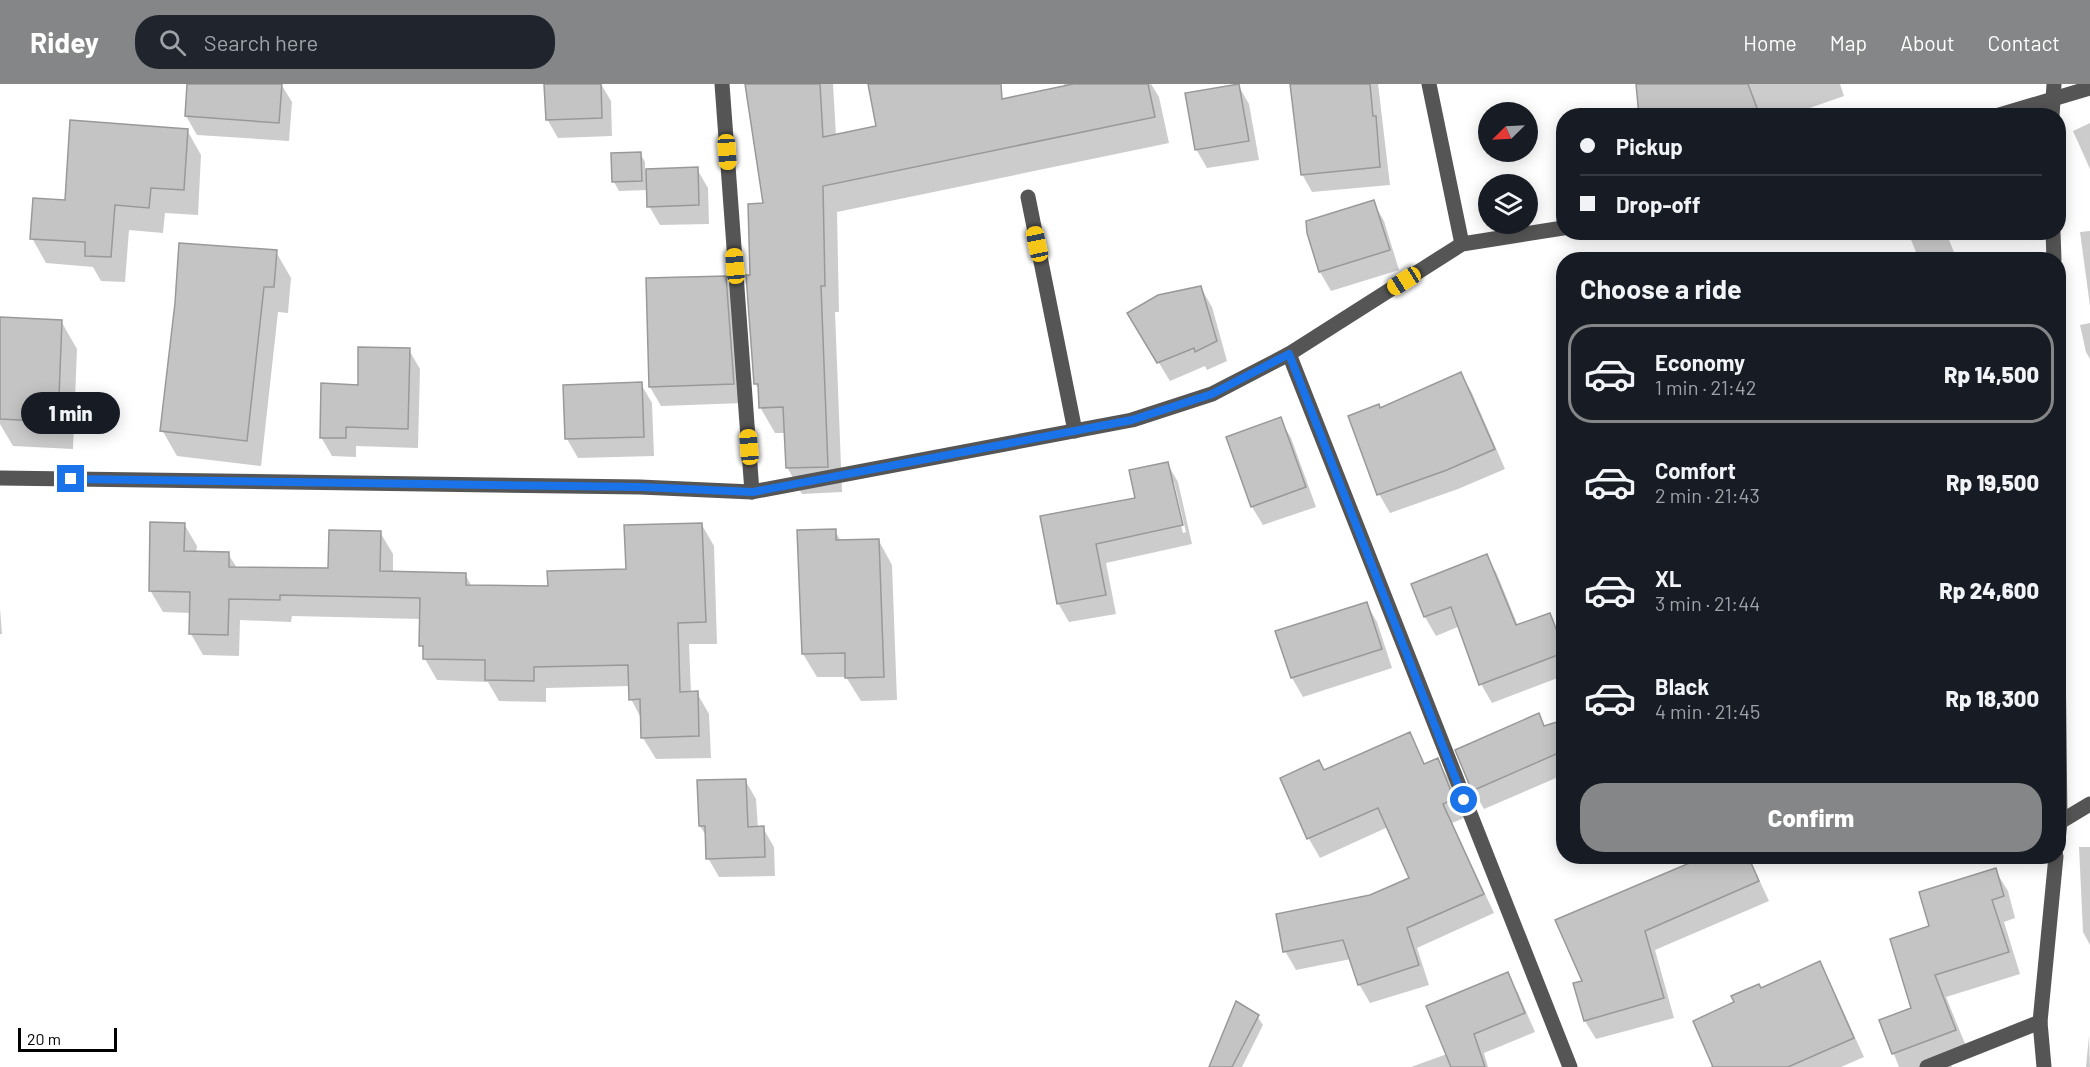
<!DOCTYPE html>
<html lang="en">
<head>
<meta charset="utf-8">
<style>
  body { margin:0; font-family:Barlow,sans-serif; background:#20242c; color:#f1f3f6; height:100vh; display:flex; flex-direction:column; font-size:22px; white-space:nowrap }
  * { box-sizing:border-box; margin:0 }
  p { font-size:20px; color:#9ea1a6 }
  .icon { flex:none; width:33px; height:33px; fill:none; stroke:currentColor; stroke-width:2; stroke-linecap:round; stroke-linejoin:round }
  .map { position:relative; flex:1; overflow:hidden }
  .sheet { position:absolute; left:1556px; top:168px; width:510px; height:612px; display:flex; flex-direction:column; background:#171b24; border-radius:24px; box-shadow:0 3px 15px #0003 }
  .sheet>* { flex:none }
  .banner { position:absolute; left:1556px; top:24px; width:510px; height:132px; border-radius:24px; box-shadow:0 3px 15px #0003; display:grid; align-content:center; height:132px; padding:0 24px; background:#171b24 }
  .needle { width:39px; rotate:246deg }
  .controls { position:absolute; left:1478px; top:18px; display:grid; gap:12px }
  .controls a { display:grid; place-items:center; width:60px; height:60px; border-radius:50%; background:#171b24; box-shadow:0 3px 15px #0003; font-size:30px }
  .scale { position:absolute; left:18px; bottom:15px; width:99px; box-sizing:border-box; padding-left:6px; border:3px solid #000; border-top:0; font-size:16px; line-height:21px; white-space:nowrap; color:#000; -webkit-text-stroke:4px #fff; paint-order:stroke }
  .end { position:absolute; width:27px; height:27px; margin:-14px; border:8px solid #1a73e8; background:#fff; box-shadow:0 0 0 3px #fff }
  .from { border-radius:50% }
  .bubble { position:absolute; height:42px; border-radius:21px; background:#171b24; box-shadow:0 3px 15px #0003; font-size:20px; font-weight:800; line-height:42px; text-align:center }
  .car { position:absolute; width:18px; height:36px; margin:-18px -9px; border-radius:8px; box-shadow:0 0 4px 2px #0007; background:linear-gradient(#f5c518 24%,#345 0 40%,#f5c518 0 76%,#345 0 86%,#f5c518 0) }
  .banner b { display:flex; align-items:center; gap:21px; height:57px; font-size:22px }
  .banner b+b { border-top:2px solid #363941 }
  .banner i { width:15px; height:15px; background:#f1f3f6 }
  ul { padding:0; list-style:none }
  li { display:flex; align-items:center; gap:18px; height:99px; margin:0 12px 9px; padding:0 12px; border:3px solid transparent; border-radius:24px }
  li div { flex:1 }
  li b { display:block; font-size:22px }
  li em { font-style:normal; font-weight:800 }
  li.on { border-color:#858687 }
  li>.icon { width:54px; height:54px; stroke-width:1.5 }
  h2 { padding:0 24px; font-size:27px; line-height:72px }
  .button { display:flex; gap:12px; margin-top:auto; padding:12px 24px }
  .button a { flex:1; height:69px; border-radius:24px; background:#858687; color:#fff; font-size:24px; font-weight:800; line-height:69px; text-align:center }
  header { display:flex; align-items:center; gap:36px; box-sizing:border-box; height:84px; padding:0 30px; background:#858687; color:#fff }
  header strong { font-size:28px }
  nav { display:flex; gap:33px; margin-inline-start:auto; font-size:21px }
  .search { width:420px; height:54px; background:#20242c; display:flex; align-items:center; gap:15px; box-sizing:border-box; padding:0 21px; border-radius:24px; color:#9ea1a6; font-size:22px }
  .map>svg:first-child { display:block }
  .shadow { fill:#0003; fill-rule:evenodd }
  .building { fill:#c4c4c4; stroke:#999; stroke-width:1.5 }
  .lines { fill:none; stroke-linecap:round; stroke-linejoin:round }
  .minor { stroke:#555; stroke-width:15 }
  .route { stroke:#1a73e8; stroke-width:8 }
</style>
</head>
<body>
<header>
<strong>Ridey</strong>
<div class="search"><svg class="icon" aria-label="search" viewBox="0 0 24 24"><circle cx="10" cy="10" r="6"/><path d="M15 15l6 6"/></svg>Search here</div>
<nav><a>Home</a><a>Map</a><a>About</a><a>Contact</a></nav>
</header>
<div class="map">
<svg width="2090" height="983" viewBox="0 0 2090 983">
  <rect width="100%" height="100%" fill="#fff"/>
  <g class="shadow">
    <path d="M188,0H281L292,18L289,57L197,51L186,32Z"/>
    <path d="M546,0H601L611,17L612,52L558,54L547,35Z"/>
    <path d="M746,0H833L836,52L878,43L869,0H932L937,30L1065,3L1064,0H1151L1159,13L1169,59L837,128L839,228H835L842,408L802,410L787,383L786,349H775L760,323V307L755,299L751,193L765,121L752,31L748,24Z"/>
    <path d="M1292,0H1378L1390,101L1312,108L1302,90Z"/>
    <path d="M1638,0H1840L1844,12L1787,32H1640Z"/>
    <path d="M1238,1L1249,20L1259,76L1207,84L1196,65Z"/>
    <path d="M2090,39V85L2073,47Z"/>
    <path d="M187,46L201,71L198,131L165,129L163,149L129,146L125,198L101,197L93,183L46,179L32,154L66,118Z"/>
    <path d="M640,69L645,78V86L697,85L708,104L709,140L660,141L649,122L648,106L619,107L614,98Z"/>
    <path d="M1373,118L1384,137L1399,186L1331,207L1320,188L1309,149Z"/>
    <path d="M2090,147V222L2080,148Z"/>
    <path d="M1908,148H1946L1957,176H1919Z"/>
    <path d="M276,168L291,194L288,229L278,228L261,382L177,372L162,346Z"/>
    <path d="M725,194L736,213L744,319L661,322L650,303Z"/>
    <path d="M1201,204L1212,223L1227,277L1207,286L1205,282L1170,297L1140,248Z"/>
    <path d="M61,237L77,265L73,365L13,362L0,340V256Z"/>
    <path d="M2090,239V275L2086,268L2080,241Z"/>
    <path d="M409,266L420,285L418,364L356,362V373L332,372L321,353L359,302Z"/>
    <path d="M1461,290L1472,309L1505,385L1458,405L1390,429L1379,410L1380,325Z"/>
    <path d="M641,300L652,319L654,372L578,374L567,355L565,302Z"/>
    <path d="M1280,335L1291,354L1316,423L1263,441L1252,423L1228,354Z"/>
    <path d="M1167,379L1178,398L1192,460L1106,479L1116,530L1069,538L1058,519L1042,433L1137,415ZM1171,398H1174L1186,448L1183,449Z"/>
    <path d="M184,440L197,462L196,469L228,470L237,484L330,486L380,448L393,470V489L465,490L472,503L549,504L627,486L702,441L714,462L717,560H689L691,609H697L709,630L711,674L656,675L643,654L642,636L631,615L630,602L546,604V618L499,617L488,598L437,596L425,575V568L421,561V535L292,532L291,538L240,536L239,572L203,571L191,550V529L163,528L150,506Z"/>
    <path d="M835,446L841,458L879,457L892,481L897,616L861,617L846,593H817L803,570Z"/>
    <path d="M1486,471L1497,490L1518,542L1549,531L1563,557V592L1492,619L1481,600L1460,542L1436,552L1425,533L1412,501Z"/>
    <path d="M1366,519L1377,538L1392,584L1303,613L1292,594L1277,548Z"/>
    <path d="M0,524L2,550H0Z"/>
    <path d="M1538,631L1545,644L1563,638V691L1484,725L1473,706Z"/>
    <path d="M1409,650L1425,681L1437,675L1448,694L1464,734L1452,739L1494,829L1417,864L1429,901L1370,919L1359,900L1351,875L1296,886L1285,867L1371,812L1411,795L1388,743L1320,774L1309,755L1282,694L1324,688Z"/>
    <path d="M745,696L756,715L758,744H763L774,763L775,792L719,793L708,774L707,753L700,742Z"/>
    <path d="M2079,763H2090V861L2083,848Z"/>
    <path d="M1710,772H1748L1769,817L1655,866L1674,934L1596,955L1585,937L1584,898Z"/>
    <path d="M1995,786L2008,807L2015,834L2004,838L2020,890L1946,913L1968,967L1948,975L1952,983H1899L1881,937L1913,925L1931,843Z"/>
    <path d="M1819,879L1830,898L1864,973L1841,983H1709L1714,981L1736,919L1761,905Z"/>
    <path d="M1508,890L1518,909L1535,948L1484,969L1488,983H1411L1447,970Z"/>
    <path d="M1257,932L1263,941L1242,983H1210Z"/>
    <path d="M2089,952L2090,983H2086Z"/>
  </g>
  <g class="building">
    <path d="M187,0H282L279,39L185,32Z"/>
    <path d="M544,0H601L602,34L546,36Z"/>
    <path d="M745,0H820L823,53L876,42L868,0H1001L1002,15L1073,0H1148L1155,33L823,102L825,202H821L828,383L786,384L783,323L759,324L758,300H754L746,191H750L748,120L763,119Z"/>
    <path d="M1239,0L1249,57L1195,66L1185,9Z"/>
    <path d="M1290,0H1370L1373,32H1376L1380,83L1301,91Z"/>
    <path d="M1636,0H1748L1760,32H1639Z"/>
    <path d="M70,36L188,45L184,106L151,104L149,124L115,121L111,173L85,172V158L30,155L33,114L65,116Z"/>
    <path d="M641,68L642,97L612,98L611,69Z"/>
    <path d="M698,83L699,121L647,123L646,85Z"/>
    <path d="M1374,116L1390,166L1319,188L1307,149L1306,137Z"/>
    <path d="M179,159L277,166L274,203H264L247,357L160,347L175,219Z"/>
    <path d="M726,192L734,300L649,303L646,194Z"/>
    <path d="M1201,202L1217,257L1195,268L1194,264L1157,279L1127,229L1158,211Z"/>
    <path d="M0,233L62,236L58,338L0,335Z"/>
    <path d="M358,263L410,264L408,345L346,343V354H320L321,299L358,301Z"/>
    <path d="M1461,288L1495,365L1447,386L1377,411L1348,332L1379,320L1380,324Z"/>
    <path d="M642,298L644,353L565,355L563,301Z"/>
    <path d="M1281,333L1306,403L1251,423L1226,353Z"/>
    <path d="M1168,378L1183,441L1096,460L1106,511L1057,520L1040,432L1135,414L1129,386Z"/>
    <path d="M150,438L185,439L184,467L229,468V483L328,484L329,446L381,447L380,487L466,489V501L548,502L547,487L626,485L624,441L702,439L706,538L678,539L680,608L698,607L699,652L641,654L640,615L629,616L628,581L534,583V597L485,596V576L423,575V562H419L420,514L280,511V516L229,515L228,551L189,550L190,508L149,507Z"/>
    <path d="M836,445V456L879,455L884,593L845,594V569L802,570L797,446Z"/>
    <path d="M1487,470L1516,541L1550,529L1563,563V569L1479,601L1451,523L1424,533L1411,500Z"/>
    <path d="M1367,518L1382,565L1291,594L1275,547Z"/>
    <path d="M1539,629L1544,642L1563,636V667L1472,707L1455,666Z"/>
    <path d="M1410,648L1424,680L1438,674L1454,715L1443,720L1484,810L1407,844L1419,881L1358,901L1343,856L1283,868L1276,830L1370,811L1409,794L1378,724L1307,755L1280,694L1319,676L1324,686Z"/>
    <path d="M746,695L748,743L764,742L765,773L706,775L705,742H699L697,696Z"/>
    <path d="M1706,772H1748L1759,797L1645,847L1664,914L1584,937L1573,899L1582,897L1555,836Z"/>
    <path d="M1996,784L2004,812L1992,816L2009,868L1935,891L1956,946L1892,970L1879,936L1911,924L1890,855L1929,842L1919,808Z"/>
    <path d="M1820,877L1854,954L1788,983H1713L1693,937L1734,918L1731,912L1759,900L1761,904Z"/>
    <path d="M1508,888L1525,929L1474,950L1485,983H1451L1426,922Z"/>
    <path d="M1236,917L1259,931L1232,983H1209Z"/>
  </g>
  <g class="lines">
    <g class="minor">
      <path d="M722,0L752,408"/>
      <path d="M1429,0L1462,160"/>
      <path d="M1996,32L2090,4"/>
      <path d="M2052,32L2054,0"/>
      <path d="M1028,113L1075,347"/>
      <path d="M2053,148L2054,176"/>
      <path d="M1289,270L1570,983"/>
      <path d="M0,394L640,403L752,408L1132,336L1212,310L1289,270L1462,160L1563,144"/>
      <path d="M2058,568L2060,738L2058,757"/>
      <path d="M2060,738L2090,720"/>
      <path d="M1927,983L2040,938"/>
      <path d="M2044,983L2040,938L2056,772"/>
    </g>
  </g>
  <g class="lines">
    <path class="route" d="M71,395L640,403L753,408L1132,336L1212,310L1289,270L1464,716"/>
  </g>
</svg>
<div class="controls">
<a><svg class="needle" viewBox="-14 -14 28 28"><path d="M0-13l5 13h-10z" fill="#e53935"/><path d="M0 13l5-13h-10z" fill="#9ea1a6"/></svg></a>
<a><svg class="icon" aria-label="layers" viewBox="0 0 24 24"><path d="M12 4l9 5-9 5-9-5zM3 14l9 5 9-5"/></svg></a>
</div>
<div class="scale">20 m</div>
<i class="end from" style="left:1464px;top:716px"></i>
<i class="end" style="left:71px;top:395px"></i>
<div class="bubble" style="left:21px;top:308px;width:99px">1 min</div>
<i class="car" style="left:727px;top:68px;rotate:176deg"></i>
<i class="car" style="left:1037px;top:160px;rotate:348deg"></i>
<i class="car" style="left:735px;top:182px;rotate:355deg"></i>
<i class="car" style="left:1404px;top:197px;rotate:238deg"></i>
<i class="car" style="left:749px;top:363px;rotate:355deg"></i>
<div class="banner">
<b><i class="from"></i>Pickup</b>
<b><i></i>Drop-off</b>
</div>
<section class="sheet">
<h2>Choose a ride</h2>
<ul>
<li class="on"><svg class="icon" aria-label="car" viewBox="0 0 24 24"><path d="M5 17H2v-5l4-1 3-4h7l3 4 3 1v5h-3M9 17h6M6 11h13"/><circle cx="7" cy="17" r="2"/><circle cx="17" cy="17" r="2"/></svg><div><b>Economy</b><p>1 min · 21:42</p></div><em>Rp 14,500</em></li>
<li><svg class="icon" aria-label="car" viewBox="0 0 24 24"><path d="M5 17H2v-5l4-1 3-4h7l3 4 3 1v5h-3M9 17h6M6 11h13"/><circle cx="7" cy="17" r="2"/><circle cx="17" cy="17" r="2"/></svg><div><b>Comfort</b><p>2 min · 21:43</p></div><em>Rp 19,500</em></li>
<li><svg class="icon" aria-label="car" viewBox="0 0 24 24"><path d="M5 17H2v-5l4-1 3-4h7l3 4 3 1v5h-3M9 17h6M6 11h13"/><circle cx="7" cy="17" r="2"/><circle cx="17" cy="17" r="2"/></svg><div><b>XL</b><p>3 min · 21:44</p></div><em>Rp 24,600</em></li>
<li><svg class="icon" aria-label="car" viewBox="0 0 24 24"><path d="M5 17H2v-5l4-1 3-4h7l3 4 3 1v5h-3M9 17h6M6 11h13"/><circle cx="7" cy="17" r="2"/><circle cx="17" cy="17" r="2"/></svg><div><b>Black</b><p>4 min · 21:45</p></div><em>Rp 18,300</em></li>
</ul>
<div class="button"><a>Confirm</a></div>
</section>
</div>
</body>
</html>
